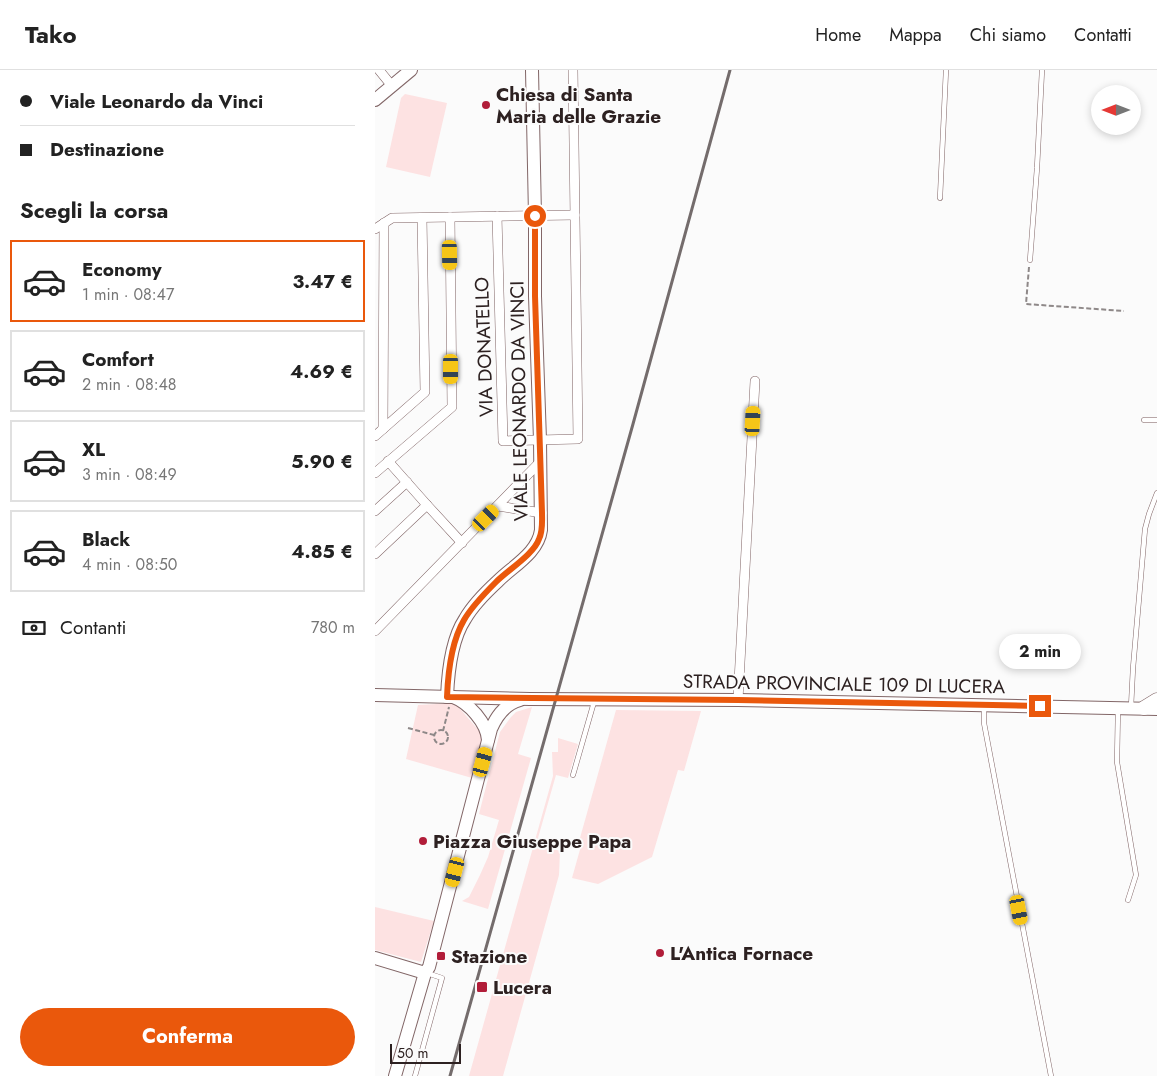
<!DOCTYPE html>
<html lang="it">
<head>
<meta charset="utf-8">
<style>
  body { margin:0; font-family:Jost,sans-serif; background:#f6f6f6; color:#222; height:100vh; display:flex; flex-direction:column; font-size:19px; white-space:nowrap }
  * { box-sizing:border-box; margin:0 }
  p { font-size:16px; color:#767676 }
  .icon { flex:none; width:28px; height:28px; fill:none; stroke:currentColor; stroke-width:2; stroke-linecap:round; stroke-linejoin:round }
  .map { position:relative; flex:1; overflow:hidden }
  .details { display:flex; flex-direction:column; background:#fff; width:375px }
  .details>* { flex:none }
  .banner { display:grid; align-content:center; height:110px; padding:0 20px; background:#fff }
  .needle { width:32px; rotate:270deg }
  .buttons { position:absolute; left:716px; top:15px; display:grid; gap:10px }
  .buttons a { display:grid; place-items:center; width:50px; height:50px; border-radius:50%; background:#fff; box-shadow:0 2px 8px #0003; font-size:25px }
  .scale { position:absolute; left:15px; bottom:12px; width:71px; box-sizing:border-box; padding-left:5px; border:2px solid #2d2121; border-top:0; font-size:14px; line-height:18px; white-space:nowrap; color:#2d2121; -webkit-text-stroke:4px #fbfbfb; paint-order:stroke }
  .end { position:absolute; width:22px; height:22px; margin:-11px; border:6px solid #ea580c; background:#fff; box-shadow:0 0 0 2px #fff }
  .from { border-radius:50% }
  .bubble { position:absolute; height:35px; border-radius:18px; background:#fff; box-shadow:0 2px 8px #0003; font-size:16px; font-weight:700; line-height:35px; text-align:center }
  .car { position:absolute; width:15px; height:30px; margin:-15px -8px; border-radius:6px; box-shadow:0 0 4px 1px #0007; background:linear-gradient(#f5c518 24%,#345 0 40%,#f5c518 0 76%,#345 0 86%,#f5c518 0) }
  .banner b { display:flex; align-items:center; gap:18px; height:48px; font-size:19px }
  .banner b+b { border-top:1px solid #e0e0e0 }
  .banner i { width:12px; height:12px; background:#222 }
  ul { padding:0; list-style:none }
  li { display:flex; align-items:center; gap:15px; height:82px; margin:0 10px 8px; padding:0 10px; border:2px solid #e0e0e0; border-radius:0px }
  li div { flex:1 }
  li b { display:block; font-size:19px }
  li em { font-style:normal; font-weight:700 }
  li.current { border-color:#ea580c }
  li>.icon { width:45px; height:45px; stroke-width:1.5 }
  h2 { padding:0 20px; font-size:22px; line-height:60px }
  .pay { display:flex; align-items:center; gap:12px; height:55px; padding:0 20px; font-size:19px }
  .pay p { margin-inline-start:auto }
  .button { display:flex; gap:10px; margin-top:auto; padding:10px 20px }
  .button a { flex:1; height:58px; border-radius:30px; background:#ea580c; color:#fff; font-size:20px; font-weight:700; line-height:58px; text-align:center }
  header { display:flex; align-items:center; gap:30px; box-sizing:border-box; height:70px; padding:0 25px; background:#fff; border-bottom:1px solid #e0e0e0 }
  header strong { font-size:24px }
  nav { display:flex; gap:28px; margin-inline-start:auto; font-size:18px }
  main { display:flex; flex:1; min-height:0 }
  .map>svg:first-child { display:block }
  .green { fill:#fde2e2 }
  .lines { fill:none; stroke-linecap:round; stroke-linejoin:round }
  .lane-casing { stroke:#826667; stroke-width:5.5 }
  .street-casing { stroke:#826667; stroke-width:10 }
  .secondary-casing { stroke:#826667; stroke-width:14 }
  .primary-casing { stroke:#826667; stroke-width:15 }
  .path { stroke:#8e8888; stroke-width:2; stroke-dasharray:5 2.5; stroke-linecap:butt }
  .lane { stroke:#fff; stroke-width:4.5 }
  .street { stroke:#fff; stroke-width:9 }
  .secondary { stroke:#fff; stroke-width:12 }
  .primary { stroke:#fff; stroke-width:14 }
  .rail { stroke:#746c6c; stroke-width:3 }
  .route { stroke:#ea580c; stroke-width:6 }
  .poi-dot { fill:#b11d39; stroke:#fbfbfb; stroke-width:2 }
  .labels { text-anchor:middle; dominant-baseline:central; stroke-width:4; stroke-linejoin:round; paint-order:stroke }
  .poi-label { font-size:19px; font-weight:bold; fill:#2d2121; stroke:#fbfbfb; text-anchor:start }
  .street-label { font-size:19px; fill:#2d2121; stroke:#fbfbfb }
</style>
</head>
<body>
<header>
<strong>Tako</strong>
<nav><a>Home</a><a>Mappa</a><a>Chi siamo</a><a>Contatti</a></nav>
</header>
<main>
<section class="details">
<div class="banner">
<b><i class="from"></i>Viale Leonardo da Vinci</b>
<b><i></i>Destinazione</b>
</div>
<h2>Scegli la corsa</h2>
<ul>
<li class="current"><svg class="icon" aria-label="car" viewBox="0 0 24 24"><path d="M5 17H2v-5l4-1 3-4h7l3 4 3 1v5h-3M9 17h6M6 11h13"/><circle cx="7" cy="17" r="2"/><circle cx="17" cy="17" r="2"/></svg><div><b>Economy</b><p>1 min · 08:47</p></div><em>3.47 €</em></li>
<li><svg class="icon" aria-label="car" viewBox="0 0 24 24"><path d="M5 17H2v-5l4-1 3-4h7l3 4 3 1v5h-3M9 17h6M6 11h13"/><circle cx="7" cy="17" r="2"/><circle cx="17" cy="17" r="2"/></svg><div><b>Comfort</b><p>2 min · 08:48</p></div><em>4.69 €</em></li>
<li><svg class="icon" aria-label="car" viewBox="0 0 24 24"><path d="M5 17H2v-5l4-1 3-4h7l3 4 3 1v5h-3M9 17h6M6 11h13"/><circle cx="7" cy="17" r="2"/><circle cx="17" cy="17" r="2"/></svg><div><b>XL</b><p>3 min · 08:49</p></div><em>5.90 €</em></li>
<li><svg class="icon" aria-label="car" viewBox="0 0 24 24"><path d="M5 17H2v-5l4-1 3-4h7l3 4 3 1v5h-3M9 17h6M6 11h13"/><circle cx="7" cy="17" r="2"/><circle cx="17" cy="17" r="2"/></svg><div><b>Black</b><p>4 min · 08:50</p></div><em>4.85 €</em></li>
</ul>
<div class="pay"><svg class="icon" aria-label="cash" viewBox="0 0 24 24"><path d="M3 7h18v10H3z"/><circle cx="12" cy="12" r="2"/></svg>Contanti<p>780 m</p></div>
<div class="button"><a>Conferma</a></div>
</section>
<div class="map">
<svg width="782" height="1006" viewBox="0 0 782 1006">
  <rect width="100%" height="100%" fill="#fbfbfb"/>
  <g class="green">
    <path d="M30,24L72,33L55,107L11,97L26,28Z"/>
    <path d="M80,633L106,663V672L97,708L31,689L43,635Z"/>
    <path d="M157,637L143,684L156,688L113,839L87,831L94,827L105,805L113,787L124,750L104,744L125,662L136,647L141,642Z"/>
    <path d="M241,640L326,641L309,701L303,700L277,787L223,814L197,808L206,776L203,775Z"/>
    <path d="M183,668L203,674L193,708L181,705L163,768L173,777L185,781L184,805L128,1006H94L178,706L177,682H183Z"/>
    <path d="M0,837L59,851L46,892L0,880Z"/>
  </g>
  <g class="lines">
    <defs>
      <g id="lane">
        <path d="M565,128L571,0"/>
        <path d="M655,190L662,98L667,0"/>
        <path d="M769,350H782"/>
        <path d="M609,636V653L676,1006"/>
        <path d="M756,637L758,598L770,459L774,444L782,423"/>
        <path d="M743,639L742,692L761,805L753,830"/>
        <path d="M198,705L219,632"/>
        <path d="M40,1006L67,908L52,903"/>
      </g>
      <g id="street">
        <path d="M4,0L17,16"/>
        <path d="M122,146L128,371L203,369L198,0"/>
        <path d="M0,159L17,148L200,145"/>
        <path d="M8,359L9,153"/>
        <path d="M0,366L50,322L47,148"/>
        <path d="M13,391L52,435L87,473"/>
        <path d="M0,403L77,337L75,147"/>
        <path d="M123,436L167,443"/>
        <path d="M0,441L32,412"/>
        <path d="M0,484L52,435"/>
        <path d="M0,561L165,392"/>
        <path d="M363,630L380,311"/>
      </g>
      <g id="secondary">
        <path d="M0,30L36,0"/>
        <path d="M0,625L155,629L363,630L782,639"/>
        <path d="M72,627C73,602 76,570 90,549C98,535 111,522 123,511C138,496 163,483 166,460L165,370L160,226V146L157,0"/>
        <path d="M78,627C94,633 112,653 113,670"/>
        <path d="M0,888L50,903"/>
        <path d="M20,1006L50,903L54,897L116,659C122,645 130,634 145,630"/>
      </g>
      <path id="primary" d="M769,638L782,630"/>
    </defs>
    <use href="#lane" class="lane-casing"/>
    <use href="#street" class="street-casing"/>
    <use href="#secondary" class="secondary-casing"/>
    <use href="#primary" class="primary-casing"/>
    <g class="path">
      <path d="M654,197L651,234L749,241"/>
      <path d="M33,658L59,665"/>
      <circle cx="66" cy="667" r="7"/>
      <path d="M68,661L74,637"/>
    </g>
    <use href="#lane" class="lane"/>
    <use href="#street" class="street"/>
    <use href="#secondary" class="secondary"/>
    <use href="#primary" class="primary"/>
    <path class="rail" d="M75,1006L258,354L355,0"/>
  </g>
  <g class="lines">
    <path class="route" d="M160,146V226L167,443C167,451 168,461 164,469C159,484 133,500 121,512C110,523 97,536 89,550C76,572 73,602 72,627L363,630L665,636"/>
  </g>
  <g class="poi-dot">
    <circle cx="111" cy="35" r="5"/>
    <circle cx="48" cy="771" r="5"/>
    <circle cx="285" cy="883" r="5"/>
    <rect x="61" y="881" width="10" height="10" rx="2.5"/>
    <rect x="101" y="911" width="12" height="12" rx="2.5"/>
  </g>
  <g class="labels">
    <g class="poi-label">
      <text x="121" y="24">Chiesa di Santa<tspan x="121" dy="22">Maria delle Grazie</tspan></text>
      <text x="58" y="771">Piazza Giuseppe Papa</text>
      <text x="295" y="883">L'Antica Fornace</text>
      <text x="76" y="886">Stazione</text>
      <text x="118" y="917">Lucera</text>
    </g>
    <g class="street-label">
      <text transform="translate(109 277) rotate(-92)">VIA DONATELLO</text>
      <text transform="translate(144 331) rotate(-91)">VIALE LEONARDO DA VINCI</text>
      <text transform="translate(469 614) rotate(1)">STRADA PROVINCIALE 109 DI LUCERA</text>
    </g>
  </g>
</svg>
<div class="buttons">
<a><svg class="needle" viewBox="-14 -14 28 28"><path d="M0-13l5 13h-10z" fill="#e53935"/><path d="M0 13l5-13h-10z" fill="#767676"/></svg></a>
</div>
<div class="scale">50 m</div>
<i class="end from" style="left:160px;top:146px"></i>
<i class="end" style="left:665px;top:636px"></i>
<div class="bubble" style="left:624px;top:564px;width:82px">2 min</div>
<i class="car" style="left:75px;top:185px;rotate:179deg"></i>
<i class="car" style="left:76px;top:299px;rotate:180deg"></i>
<i class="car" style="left:378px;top:351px;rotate:3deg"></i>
<i class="car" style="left:111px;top:448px;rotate:45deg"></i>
<i class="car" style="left:108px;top:692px;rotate:15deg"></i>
<i class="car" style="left:80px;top:802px;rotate:194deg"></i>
<i class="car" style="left:644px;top:840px;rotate:169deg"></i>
</div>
</main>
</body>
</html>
